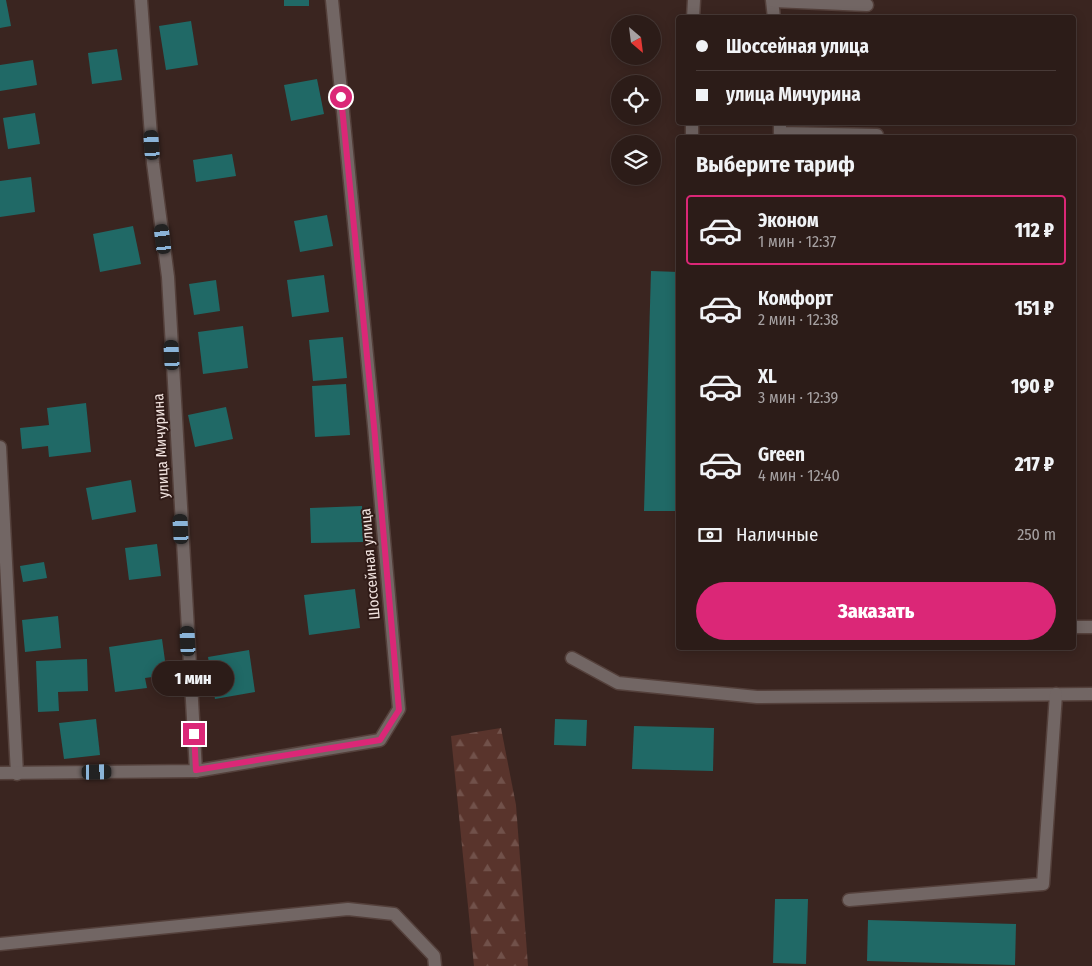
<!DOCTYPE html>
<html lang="ru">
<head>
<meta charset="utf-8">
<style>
  body { margin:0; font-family:"Fira Sans Condensed",sans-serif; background:#342521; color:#f1f3f6; height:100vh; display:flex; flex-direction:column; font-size:19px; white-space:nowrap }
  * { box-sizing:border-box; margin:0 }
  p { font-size:16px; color:#a6a1a2 }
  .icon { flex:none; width:28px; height:28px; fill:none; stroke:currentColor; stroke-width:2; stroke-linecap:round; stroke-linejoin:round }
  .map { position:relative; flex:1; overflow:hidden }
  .details { position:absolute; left:676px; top:135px; width:400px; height:515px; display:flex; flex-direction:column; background:#2c1c18; border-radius:5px; box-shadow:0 2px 12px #0003,0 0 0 1px #483a37 }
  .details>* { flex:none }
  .hud { position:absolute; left:676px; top:15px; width:400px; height:110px; border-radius:5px; box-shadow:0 2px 12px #0003,0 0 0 1px #483a37; display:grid; align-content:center; height:110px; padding:0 20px; background:#2c1c18 }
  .needle { width:32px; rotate:152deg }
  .controls { position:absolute; left:611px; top:15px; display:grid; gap:10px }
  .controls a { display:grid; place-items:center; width:50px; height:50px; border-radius:50%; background:#2c1c18; box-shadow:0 2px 12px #0003,0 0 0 1px #483a37; font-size:25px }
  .end { position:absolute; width:22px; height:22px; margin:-11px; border:6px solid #db2777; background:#fff; box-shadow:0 0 0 2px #fff }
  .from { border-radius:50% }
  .bubble { position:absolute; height:35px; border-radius:18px; background:#2c1c18; box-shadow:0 2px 12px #0003,0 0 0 1px #483a37; font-size:16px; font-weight:800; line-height:35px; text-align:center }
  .car { position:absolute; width:15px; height:30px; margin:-15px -8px; border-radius:6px; box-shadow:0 0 4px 1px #0007; background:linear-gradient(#222 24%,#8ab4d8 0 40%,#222 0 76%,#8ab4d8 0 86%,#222 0) }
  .hud b { display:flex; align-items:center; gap:18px; height:48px; font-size:19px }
  .hud b+b { border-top:1px solid #483a37 }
  .hud i { width:12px; height:12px; background:#f1f3f6 }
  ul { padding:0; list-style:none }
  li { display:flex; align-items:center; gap:15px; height:70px; margin:0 10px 8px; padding:0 10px; border:2px solid transparent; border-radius:5px }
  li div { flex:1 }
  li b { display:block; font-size:19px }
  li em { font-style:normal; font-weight:800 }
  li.on { border-color:#db2777 }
  li>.icon { width:45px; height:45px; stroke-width:1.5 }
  h2 { padding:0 20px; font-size:22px; line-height:60px }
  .pay { display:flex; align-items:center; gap:12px; height:55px; padding:0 20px; font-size:19px }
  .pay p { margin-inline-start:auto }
  .button { display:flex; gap:10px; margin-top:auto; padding:10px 20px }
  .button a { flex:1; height:58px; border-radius:30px; background:#db2777; color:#fff; font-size:20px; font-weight:800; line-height:58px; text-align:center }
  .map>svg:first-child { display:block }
  .forest { fill:url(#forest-firs) }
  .building { fill:#206966 }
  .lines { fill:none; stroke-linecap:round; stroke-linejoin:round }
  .lane-casing { stroke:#54403b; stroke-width:15 }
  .street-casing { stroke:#54403b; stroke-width:15 }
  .lane { stroke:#726664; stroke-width:12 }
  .street { stroke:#726664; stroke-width:12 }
  .route { stroke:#db2777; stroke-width:6 }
  .labels { text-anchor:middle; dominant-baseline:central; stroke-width:4; stroke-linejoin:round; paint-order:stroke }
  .street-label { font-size:15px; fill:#f3e5e1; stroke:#301b17 }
</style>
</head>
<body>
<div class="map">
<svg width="1092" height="966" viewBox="0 0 1092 966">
  <defs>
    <pattern id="forest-firs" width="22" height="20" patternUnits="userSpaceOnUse" patternTransform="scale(1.25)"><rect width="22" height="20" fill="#59342c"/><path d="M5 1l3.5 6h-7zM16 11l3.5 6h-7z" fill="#71514a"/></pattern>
  </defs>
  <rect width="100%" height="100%" fill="#3a2520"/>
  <path class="forest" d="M501,728L516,805L528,966H474L451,736Z"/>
  <g class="building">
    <path d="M0,0H6L11,26L0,28Z"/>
    <rect x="284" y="0" width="25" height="6"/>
    <path d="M191,21L198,65L166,70L159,26Z"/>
    <path d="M117,49L122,80L92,84L88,53Z"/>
    <path d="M33,60L37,85L0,91V65Z"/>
    <path d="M317,79L324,114L291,121L284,85Z"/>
    <path d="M35,113L40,144L8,149L3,118Z"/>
    <path d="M232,154L236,176L196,182L193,160Z"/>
    <path d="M31,177L35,212L0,217V181Z"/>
    <path d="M327,215L333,246L300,252L294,221Z"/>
    <path d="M133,226L141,264L100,272L93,234Z"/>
    <path d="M651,271L679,272V511H644Z"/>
    <path d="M324,275L329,312L292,317L287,280Z"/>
    <path d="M216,280L220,311L194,315L189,284Z"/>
    <path d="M243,326L248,368L203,374L198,332Z"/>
    <path d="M343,337L347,378L313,381L309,340Z"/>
    <path d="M346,384L350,435L315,437L312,386Z"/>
    <path d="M86,403L91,452L49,457L48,446L22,449L20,428L49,425L47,408Z"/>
    <path d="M226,407L233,439L195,447L188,415Z"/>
    <path d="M131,480L136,512L92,520L86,488Z"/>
    <path d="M362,506L363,542L311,543L310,508Z"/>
    <path d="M157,544L161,576L129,580L125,548Z"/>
    <path d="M44,562L47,578L23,582L20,566Z"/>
    <path d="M355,589L360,628L309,635L304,595Z"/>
    <path d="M58,616L61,648L25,652L22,620Z"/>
    <path d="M162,639L167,675L145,678L147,688L115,692L109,647Z"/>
    <path d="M249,650L255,692L215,699L208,657Z"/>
    <path d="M87,659L88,691L58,692L59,711L38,712L36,661Z"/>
    <path d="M96,719L100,755L64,759L59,723Z"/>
    <path d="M555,719L587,720L586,746L554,745Z"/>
    <path d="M634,726L714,728L713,771L632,769Z"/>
    <path d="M775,899H808L806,964L773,963Z"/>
    <path d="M868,920L1016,924L1015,965L867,961Z"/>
  </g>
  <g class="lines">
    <defs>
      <g id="lane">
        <path d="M772,0L774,18"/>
        <path d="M773,1L867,5"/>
        <path d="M693,18L694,0"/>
        <path d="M780,122V133L877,135L876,138"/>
        <path d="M692,138V122"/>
        <path d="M1074,627H1092"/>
        <path d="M572,658L618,683L757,697L1092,694"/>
        <path d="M849,900L1043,884L1056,694"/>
        <path d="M0,944L348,909L394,914L434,956L435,966"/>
      </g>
      <g id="street">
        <path d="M141,0L153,163L168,277L196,771"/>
        <path d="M0,447L17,774"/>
        <path d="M0,773L196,771L380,740L399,709L374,426L332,0"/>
      </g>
    </defs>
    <use href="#lane" class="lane-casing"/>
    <use href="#street" class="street-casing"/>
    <use href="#lane" class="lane"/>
    <use href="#street" class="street"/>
  </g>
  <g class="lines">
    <path class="route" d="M194,734L196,770L380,740L399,710L374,426L341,97"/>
  </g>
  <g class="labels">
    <g class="street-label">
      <text transform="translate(161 446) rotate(-93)">улица Мичурина</text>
      <text transform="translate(370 564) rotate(-95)">Шоссейная улица</text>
    </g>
  </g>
</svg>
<div class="controls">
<a><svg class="needle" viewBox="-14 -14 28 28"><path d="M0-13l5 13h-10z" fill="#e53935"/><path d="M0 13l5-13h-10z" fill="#a6a1a2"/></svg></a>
<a><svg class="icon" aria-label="locate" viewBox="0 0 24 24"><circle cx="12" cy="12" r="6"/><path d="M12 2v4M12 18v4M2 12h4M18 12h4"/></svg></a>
<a><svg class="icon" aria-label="layers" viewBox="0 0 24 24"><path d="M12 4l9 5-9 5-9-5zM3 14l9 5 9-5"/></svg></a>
</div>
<i class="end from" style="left:341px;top:97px"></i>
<i class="end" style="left:194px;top:734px"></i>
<div class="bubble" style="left:152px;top:661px;width:82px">1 мин</div>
<i class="car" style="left:152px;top:145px;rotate:356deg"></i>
<i class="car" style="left:163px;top:239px;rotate:353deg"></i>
<i class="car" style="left:172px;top:355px;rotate:357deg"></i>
<i class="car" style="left:181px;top:529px;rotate:357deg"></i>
<i class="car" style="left:188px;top:641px;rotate:357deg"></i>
<i class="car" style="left:97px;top:772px;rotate:89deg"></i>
<div class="hud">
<b><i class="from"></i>Шоссейная улица</b>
<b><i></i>улица Мичурина</b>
</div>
<section class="details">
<h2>Выберите тариф</h2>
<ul>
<li class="on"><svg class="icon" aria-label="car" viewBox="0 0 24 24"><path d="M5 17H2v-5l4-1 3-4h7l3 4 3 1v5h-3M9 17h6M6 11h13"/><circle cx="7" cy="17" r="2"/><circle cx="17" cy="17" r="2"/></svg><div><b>Эконом</b><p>1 мин · 12:37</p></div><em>112 ₽</em></li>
<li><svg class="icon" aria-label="car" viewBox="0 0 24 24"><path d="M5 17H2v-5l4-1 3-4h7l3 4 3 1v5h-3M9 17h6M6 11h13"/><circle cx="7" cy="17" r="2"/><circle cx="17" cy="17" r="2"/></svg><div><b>Комфорт</b><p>2 мин · 12:38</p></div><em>151 ₽</em></li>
<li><svg class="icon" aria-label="car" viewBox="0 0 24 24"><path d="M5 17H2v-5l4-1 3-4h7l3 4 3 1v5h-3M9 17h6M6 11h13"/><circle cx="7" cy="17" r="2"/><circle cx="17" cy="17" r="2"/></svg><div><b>XL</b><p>3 мин · 12:39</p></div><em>190 ₽</em></li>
<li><svg class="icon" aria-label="car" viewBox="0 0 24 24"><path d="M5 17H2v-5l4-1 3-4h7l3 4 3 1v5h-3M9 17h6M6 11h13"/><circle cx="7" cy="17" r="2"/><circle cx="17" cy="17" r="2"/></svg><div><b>Green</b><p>4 мин · 12:40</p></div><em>217 ₽</em></li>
</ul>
<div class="pay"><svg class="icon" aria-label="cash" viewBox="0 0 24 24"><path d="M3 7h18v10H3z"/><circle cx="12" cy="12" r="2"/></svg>Наличные<p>250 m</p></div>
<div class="button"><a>Заказать</a></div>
</section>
</div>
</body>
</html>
